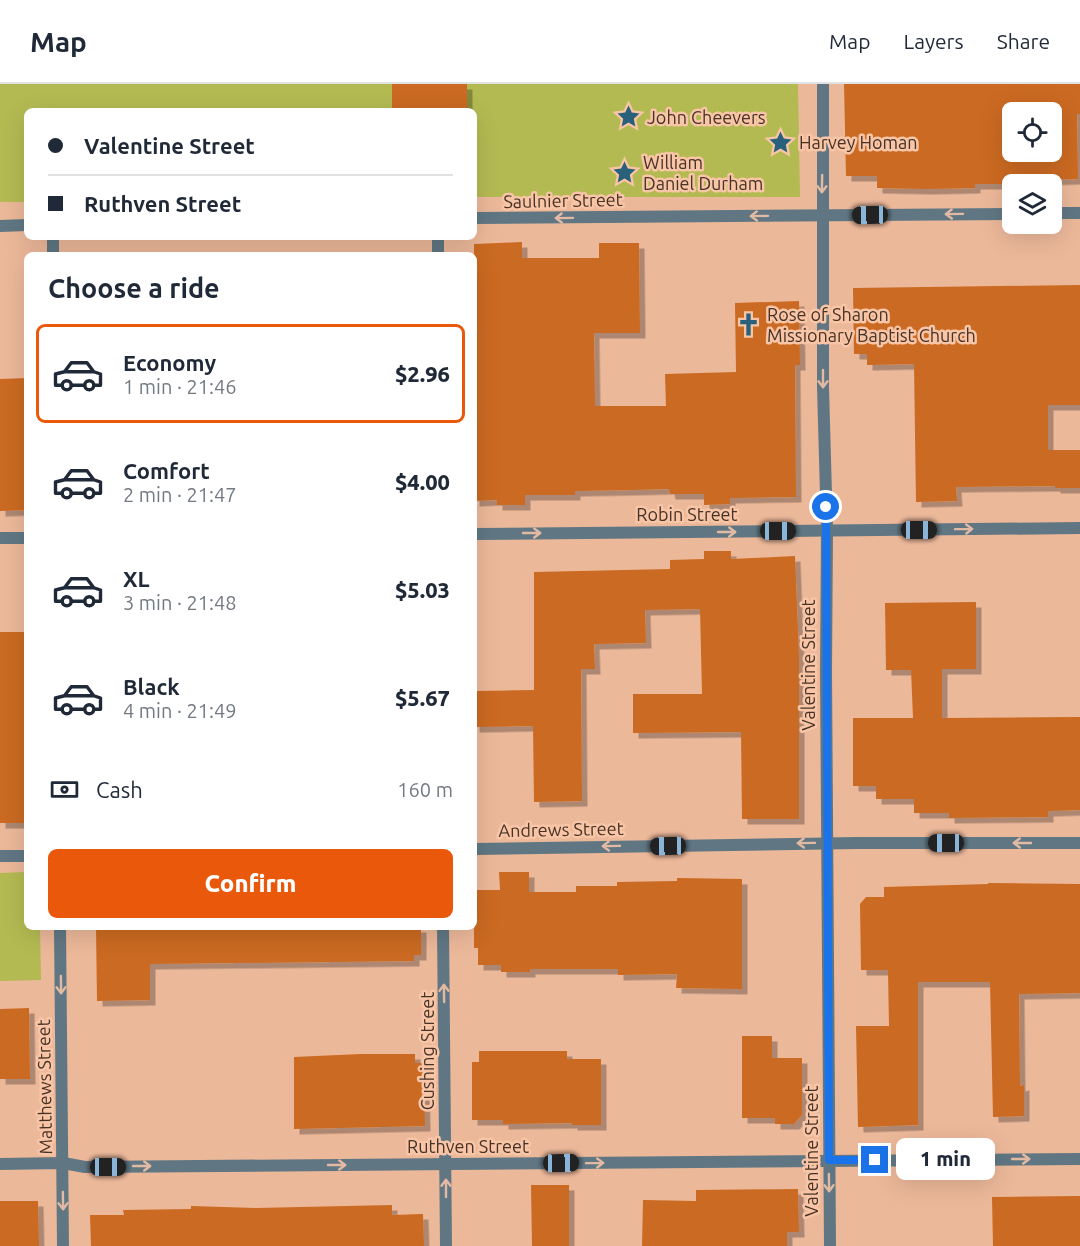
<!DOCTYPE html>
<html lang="en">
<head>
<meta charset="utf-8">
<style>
  body { margin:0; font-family:Ubuntu,sans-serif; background:#f6f6f7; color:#1f2937; height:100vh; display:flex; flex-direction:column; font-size:22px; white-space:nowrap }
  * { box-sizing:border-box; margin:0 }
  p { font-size:20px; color:#747a83 }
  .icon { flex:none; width:33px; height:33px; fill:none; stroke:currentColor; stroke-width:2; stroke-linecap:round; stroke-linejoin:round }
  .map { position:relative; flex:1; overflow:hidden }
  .details { position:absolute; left:24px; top:168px; width:453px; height:678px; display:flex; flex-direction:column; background:#fff; border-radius:9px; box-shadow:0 6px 24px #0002 }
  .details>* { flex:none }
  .hud { position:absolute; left:24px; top:24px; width:453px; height:132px; border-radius:9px; box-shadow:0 6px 24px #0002; display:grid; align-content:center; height:132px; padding:0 24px; background:#fff }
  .tools { position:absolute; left:1002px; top:18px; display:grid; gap:12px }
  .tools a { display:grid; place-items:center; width:60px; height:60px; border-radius:9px; background:#fff; box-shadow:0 6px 24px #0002; font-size:30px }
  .end { position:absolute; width:27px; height:27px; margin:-14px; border:8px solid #1a73e8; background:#fff; box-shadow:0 0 0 3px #fff }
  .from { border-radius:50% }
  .bubble { position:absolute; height:42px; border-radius:9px; background:#fff; box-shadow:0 6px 24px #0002; font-size:20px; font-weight:800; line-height:42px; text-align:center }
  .car { position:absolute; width:18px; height:36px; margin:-18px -9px; border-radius:8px; box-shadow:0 0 4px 2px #0007; background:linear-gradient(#222 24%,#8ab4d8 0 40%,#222 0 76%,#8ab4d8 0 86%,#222 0) }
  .hud b { display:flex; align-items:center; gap:21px; height:57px; font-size:22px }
  .hud b+b { border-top:2px solid #e0e1e3 }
  .hud i { width:15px; height:15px; background:#1f2937 }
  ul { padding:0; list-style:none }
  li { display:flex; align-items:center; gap:18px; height:99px; margin:0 12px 9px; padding:0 12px; border:3px solid transparent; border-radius:9px }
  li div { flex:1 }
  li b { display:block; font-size:22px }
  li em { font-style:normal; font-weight:800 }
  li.on { border-color:#ea580c }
  li>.icon { width:54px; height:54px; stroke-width:1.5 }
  h2 { padding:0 24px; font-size:27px; line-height:72px }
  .pay { display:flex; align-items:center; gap:15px; height:66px; padding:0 24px; font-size:22px }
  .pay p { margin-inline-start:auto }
  .cta { display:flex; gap:12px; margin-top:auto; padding:12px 24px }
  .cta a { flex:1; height:69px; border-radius:9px; background:#ea580c; color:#fff; font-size:24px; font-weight:800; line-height:69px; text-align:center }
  header { display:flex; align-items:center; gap:36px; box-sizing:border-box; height:84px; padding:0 30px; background:#fff; border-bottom:2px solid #e0e1e3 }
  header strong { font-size:28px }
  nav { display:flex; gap:33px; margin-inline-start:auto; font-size:21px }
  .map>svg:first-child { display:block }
  .green { fill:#b4ba52 }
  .building { fill:#cb6a21; fill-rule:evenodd; filter:url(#shadow) }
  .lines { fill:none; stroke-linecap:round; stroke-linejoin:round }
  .minor { stroke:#607783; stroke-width:12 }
  .oneway { stroke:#e2b9a2 }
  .route { stroke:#1a73e8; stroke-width:8 }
  .labels { text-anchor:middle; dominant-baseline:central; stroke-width:5; stroke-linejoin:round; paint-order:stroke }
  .poi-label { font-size:18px; fill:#473326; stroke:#f9c5a7; text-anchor:start }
  .street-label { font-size:18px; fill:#473326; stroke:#f9c5a7 }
</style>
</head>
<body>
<header>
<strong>Map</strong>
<nav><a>Map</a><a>Layers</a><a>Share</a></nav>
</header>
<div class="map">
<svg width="1080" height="1162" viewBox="0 0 1080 1162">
  <defs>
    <filter id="shadow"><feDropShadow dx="5.5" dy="5.5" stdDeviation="0" flood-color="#0004"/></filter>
  </defs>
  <rect width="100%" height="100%" fill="#ecb89a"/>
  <g class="green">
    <path d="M0,0H798L800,113H474V27H27V118H0Z"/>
    <path d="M27,788V843H40L41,896L0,897V789Z"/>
  </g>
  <g class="building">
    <rect x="392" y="0" width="75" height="27"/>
    <path d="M844,0H1080V30H1077L1078,95L1043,96V100H975V104L927,105L877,104V92H846ZM1012,28H1052V68H1012Z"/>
    <path d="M522,158V174H599V159H639L640,249H594L595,322H666L665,290L736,288L735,219L799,217L800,281H795L796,413L730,414V420L704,421V410H670L669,405L631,406L575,407V411H525V421H497V416L474,417V160Z"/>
    <path d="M1080,201V321H1048V366H1080V404H1055V402L956,403L957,417L916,418L914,280L867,281V270H854L853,204Z"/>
    <path d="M27,294V426L0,427V295Z"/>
    <path d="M704,467H731V475L795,472L799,572V735H742L741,648L633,649V610H702L700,525L645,526L646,559L594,560L595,585H581L582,717L534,718L533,642L474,643V607L534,606V488L670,485V476L704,475Z"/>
    <path d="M976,518V585H942V634L1080,633V726L1048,727V733L949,734V729H914V715H876V702H853V634H913L911,586H886L885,519Z"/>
    <path d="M0,548H25L27,739H0Z"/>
    <path d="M499,788H529V808H576V802H617V798L677,797V794L742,795V905L676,904L677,890L618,891V885H530V888H501V881H478V864H474V806H500Z"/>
    <path d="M988,799L1080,800V909L1019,910L1020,1002L1024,1001V1032L993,1033L990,898H918V1041L858,1043L856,942H889L888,886H861L860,820L866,813H884V803L988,800Z"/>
    <path d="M96,843H421V871H414V877L150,880V916L97,917Z"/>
    <path d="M29,924L30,995H0V925Z"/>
    <path d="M742,952H772V974H802V1031L794,1040H775V1034H742Z"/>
    <path d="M479,967H567V975H601V1041H572V1039L503,1040V1036H472V978H479Z"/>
    <path d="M361,970H415V979H424L425,1042L294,1045V973Z"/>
    <path d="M531,1101H569V1162H532Z"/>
    <path d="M798,1105L799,1148H787V1162H642L643,1116L696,1117V1106Z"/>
    <path d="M1080,1112V1162H993L992,1113Z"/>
    <path d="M0,1117H38L39,1162H0Z"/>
    <path d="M392,1121V1131L423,1130L424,1162H91L90,1131H124L123,1126L191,1125V1122L256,1124Z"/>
  </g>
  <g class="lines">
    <g class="minor">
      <path d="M823,0V303L827,446L826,587L830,1162"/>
      <path d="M1052,129H1080"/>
      <path d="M474,134L1012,130"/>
      <path d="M0,142L27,141"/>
      <path d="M53,153V171"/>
      <path d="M438,153V171"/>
      <path d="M474,450L1080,444"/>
      <path d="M0,454H27"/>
      <path d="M474,765L857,759H1080"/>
      <path d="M0,772H27"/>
      <path d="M60,843L63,1162"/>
      <path d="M443,843L446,1162"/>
      <path d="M0,1080L63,1079L85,1083L1080,1075"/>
    </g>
  </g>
  <defs><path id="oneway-shaft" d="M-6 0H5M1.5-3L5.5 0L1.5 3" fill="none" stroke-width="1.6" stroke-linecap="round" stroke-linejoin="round" transform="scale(1.5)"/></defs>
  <g class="oneway">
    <use href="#oneway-shaft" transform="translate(822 100) rotate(91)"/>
    <use href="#oneway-shaft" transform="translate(954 130) rotate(179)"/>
    <use href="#oneway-shaft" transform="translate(759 132) rotate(179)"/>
    <use href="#oneway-shaft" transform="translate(564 134) rotate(179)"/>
    <use href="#oneway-shaft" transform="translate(823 295) rotate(90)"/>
    <use href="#oneway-shaft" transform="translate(964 445) rotate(-1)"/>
    <use href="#oneway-shaft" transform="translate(727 448)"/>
    <use href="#oneway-shaft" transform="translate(532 449)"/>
    <use href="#oneway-shaft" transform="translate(806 759) rotate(179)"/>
    <use href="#oneway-shaft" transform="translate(1022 759) rotate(-180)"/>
    <use href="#oneway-shaft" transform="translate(611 762) rotate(179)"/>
    <use href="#oneway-shaft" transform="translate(61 901) rotate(89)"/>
    <use href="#oneway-shaft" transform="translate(444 909) rotate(-91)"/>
    <use href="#oneway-shaft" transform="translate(1021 1075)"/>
    <use href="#oneway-shaft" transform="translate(595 1079) rotate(-1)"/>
    <use href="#oneway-shaft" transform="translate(337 1081)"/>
    <use href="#oneway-shaft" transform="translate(142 1082)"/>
    <use href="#oneway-shaft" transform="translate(829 1099) rotate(89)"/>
    <use href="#oneway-shaft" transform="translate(446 1104) rotate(-90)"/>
    <use href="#oneway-shaft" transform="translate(63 1117) rotate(89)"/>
  </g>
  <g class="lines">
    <path class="route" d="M826,423L829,1076H875"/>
  </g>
  <defs>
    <symbol id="sight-bare" viewBox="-9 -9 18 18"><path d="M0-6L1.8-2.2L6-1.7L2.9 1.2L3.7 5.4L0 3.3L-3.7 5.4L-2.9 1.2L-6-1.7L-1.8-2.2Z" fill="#29617b" stroke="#f9c5a7" stroke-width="2.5" paint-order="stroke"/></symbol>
    <symbol id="church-bare" viewBox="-9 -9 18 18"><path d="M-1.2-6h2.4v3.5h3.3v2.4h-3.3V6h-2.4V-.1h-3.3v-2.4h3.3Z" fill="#29617b" stroke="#f9c5a7" stroke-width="2.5" paint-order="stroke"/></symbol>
  </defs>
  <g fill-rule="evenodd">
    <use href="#sight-bare" x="612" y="16" width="33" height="33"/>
    <use href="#sight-bare" x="764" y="42" width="33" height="33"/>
    <use href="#sight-bare" x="608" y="72" width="33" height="33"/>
    <use href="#church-bare" x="732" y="224" width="33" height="33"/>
  </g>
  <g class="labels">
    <g class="poi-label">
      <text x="647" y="33">John Cheevers</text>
      <text x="799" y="58">Harvey Homan</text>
      <text x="643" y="78">William<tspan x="643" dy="21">Daniel Durham</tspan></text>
      <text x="767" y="230">Rose of Sharon<tspan x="767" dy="21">Missionary Baptist Church</tspan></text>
    </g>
    <g class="street-label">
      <text transform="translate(563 116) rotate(-1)">Saulnier Street</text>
      <text x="687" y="430">Robin Street</text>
      <text transform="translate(808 581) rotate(-90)">Valentine Street</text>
      <text transform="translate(561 745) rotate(-1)">Andrews Street</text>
      <text transform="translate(427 967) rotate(-90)">Cushing Street</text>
      <text transform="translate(44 1003) rotate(-91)">Matthews Street</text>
      <text x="468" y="1062">Ruthven Street</text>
      <text transform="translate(811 1067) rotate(-90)">Valentine Street</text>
    </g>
  </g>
</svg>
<div class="tools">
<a><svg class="icon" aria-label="locate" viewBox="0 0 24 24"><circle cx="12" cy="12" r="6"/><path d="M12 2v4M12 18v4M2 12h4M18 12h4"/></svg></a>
<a><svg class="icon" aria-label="layers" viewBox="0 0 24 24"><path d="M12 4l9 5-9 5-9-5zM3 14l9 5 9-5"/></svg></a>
</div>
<i class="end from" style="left:826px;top:423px"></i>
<i class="end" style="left:875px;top:1076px"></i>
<div class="bubble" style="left:896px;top:1054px;width:99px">1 min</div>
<i class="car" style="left:870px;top:131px;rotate:269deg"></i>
<i class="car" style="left:919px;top:446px;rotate:90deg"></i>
<i class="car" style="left:778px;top:447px;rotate:90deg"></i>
<i class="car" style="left:946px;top:759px;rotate:270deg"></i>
<i class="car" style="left:668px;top:762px;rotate:269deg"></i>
<i class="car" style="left:561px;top:1079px;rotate:89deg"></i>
<i class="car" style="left:108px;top:1083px;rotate:90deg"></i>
<div class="hud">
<b><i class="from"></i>Valentine Street</b>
<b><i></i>Ruthven Street</b>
</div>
<section class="details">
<h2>Choose a ride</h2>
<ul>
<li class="on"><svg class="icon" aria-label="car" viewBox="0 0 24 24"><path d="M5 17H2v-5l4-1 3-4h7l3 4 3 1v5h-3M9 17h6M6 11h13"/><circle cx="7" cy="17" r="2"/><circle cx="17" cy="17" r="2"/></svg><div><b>Economy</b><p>1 min · 21:46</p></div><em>$2.96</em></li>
<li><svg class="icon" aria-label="car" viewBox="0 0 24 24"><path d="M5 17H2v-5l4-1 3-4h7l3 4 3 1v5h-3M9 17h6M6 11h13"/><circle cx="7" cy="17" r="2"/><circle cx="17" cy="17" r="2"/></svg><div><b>Comfort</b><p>2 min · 21:47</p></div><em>$4.00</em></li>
<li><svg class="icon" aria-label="car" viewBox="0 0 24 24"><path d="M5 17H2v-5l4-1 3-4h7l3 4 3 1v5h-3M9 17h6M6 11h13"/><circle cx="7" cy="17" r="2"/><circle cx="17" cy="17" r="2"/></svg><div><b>XL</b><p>3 min · 21:48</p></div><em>$5.03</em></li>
<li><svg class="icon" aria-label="car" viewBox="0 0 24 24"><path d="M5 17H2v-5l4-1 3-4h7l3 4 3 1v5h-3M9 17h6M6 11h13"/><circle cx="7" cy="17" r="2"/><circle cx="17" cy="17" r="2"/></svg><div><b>Black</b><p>4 min · 21:49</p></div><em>$5.67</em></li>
</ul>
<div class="pay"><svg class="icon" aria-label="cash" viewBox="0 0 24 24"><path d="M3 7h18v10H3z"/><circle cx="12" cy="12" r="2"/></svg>Cash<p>160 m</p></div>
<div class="cta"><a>Confirm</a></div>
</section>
</div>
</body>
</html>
